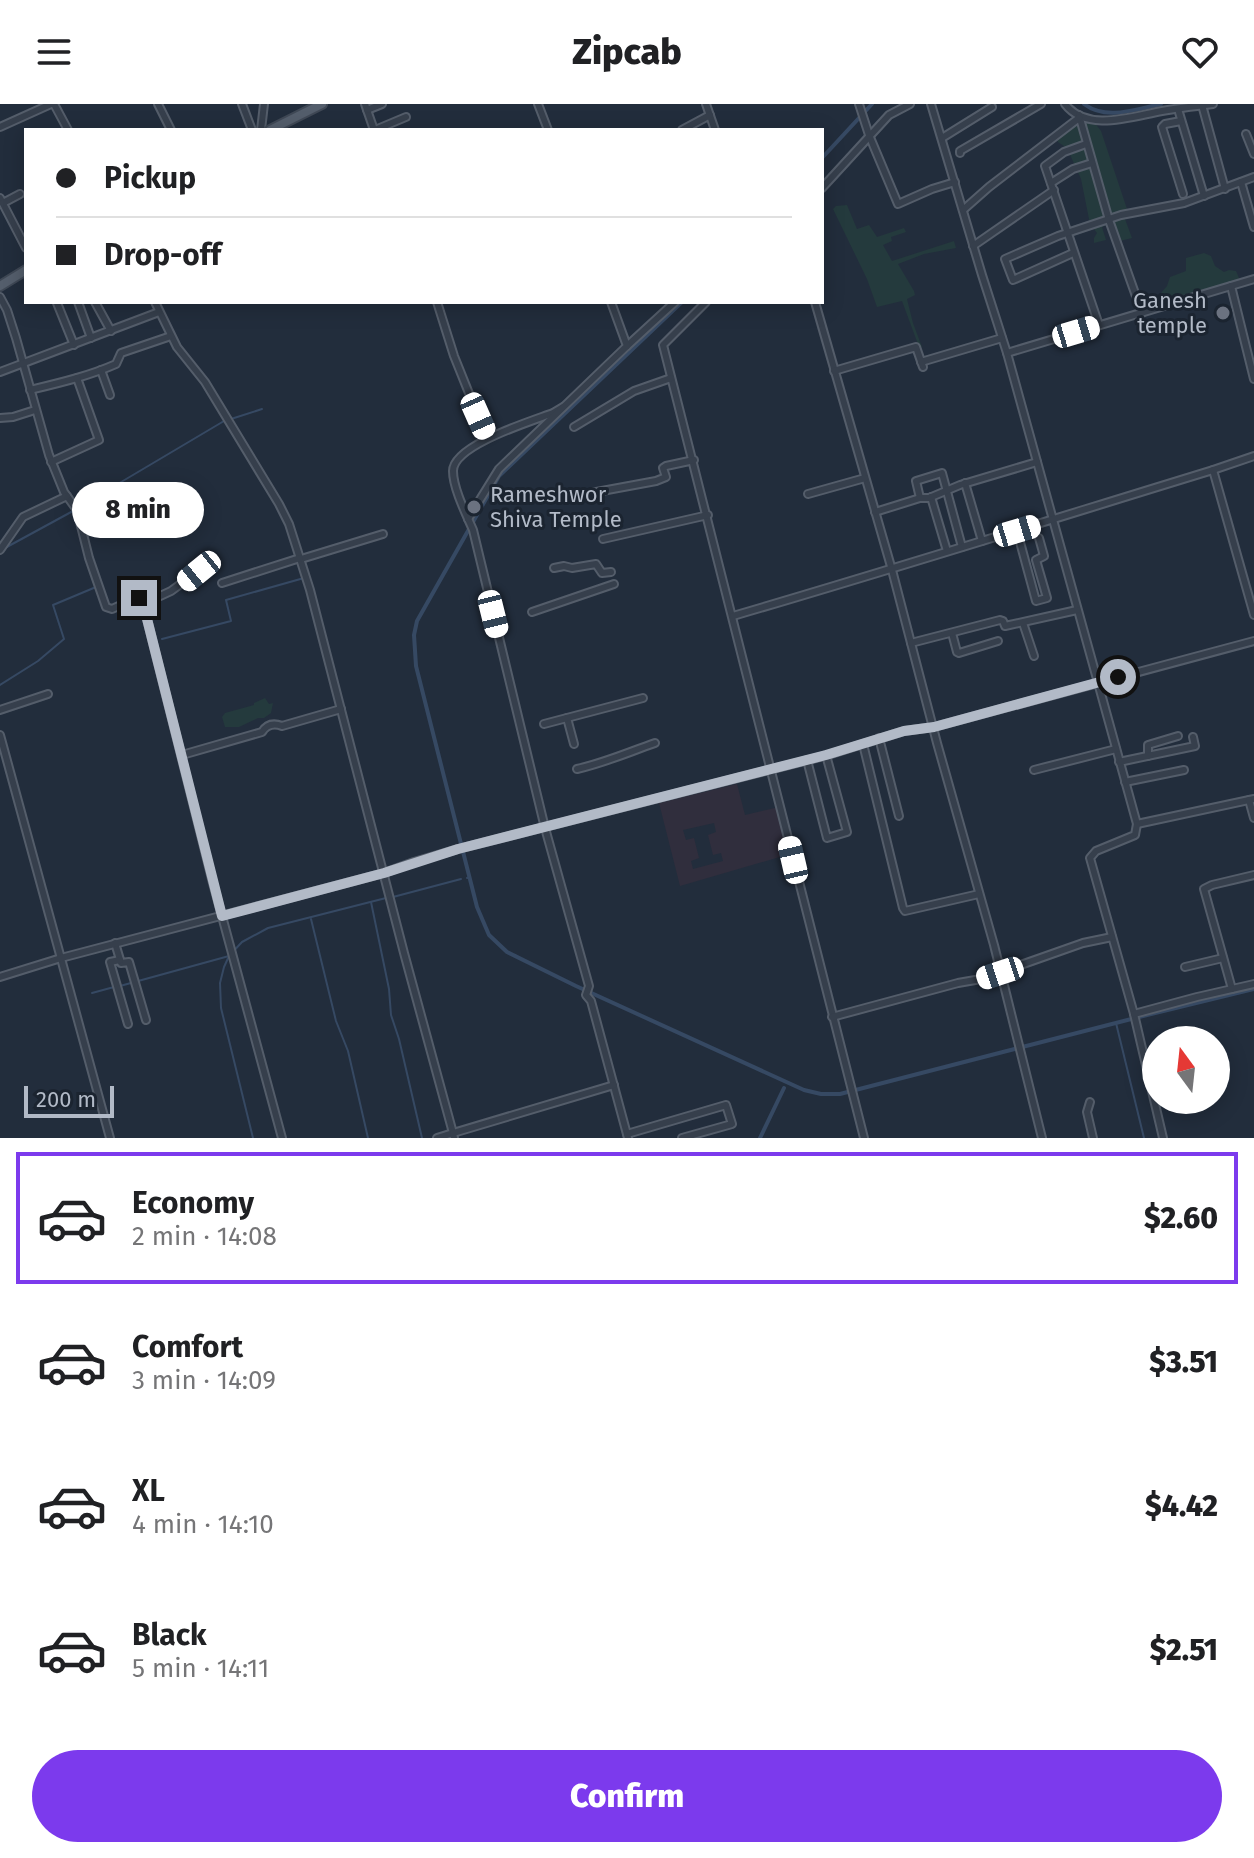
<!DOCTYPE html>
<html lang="en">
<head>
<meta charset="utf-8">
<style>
  body { margin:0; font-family:"Fira Sans",sans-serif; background:#f2f2f2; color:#202124; height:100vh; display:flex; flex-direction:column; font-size:30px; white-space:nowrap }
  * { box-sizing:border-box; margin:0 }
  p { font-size:26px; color:#757577 }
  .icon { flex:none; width:44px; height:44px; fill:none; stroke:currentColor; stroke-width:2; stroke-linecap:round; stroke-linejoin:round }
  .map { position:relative; height:1034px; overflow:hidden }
  .side { display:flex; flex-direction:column; background:#fff; flex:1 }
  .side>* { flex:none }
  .guide { position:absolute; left:24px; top:24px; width:800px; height:176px; border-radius:0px; box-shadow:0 4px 20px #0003; display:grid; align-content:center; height:176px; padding:0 32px; background:#fff }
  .needle { width:52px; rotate:345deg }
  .buttons { position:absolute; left:1142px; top:922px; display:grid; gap:16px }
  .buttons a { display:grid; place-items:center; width:88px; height:88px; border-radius:50%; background:#fff; box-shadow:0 4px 20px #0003; font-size:40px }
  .scale { position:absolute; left:24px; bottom:20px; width:90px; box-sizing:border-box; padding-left:8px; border:4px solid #b2bac7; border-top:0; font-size:22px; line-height:28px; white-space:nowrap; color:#b2bac7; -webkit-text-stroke:6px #1b2430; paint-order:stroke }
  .end { position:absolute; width:36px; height:36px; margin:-18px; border:10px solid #b2bac7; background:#111; box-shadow:0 0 0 4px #111 }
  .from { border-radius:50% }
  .bubble { position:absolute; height:56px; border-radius:28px; background:#fff; box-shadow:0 4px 20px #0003; font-size:26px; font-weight:800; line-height:56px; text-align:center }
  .car { position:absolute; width:24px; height:48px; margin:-24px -12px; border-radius:10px; box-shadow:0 0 6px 2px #0007; background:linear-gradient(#fff 24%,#345 0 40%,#fff 0 76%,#345 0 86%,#fff 0) }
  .guide b { display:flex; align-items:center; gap:28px; height:76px; font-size:30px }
  .guide b+b { border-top:2px solid #e0e0e0 }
  .guide i { width:20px; height:20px; background:#202124 }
  ul { padding:14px 0 0; list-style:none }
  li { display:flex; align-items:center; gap:24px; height:132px; margin:0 16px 12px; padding:0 16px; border:4px solid transparent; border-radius:0px }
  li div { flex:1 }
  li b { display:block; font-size:30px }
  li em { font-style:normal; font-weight:800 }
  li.on { border-color:#7c3aed }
  li>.icon { width:72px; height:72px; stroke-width:1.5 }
  .primary-button { display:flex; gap:16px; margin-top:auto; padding:16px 32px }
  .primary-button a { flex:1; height:92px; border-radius:48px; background:#7c3aed; color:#fff; font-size:32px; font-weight:800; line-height:92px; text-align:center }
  header { display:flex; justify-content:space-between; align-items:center; height:104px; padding:0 32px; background:#fff; font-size:36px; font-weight:800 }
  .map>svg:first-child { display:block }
  .medical { fill:#302e3d; fill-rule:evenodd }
  .green { fill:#243a3d }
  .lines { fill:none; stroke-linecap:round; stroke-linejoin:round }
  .stream { stroke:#364963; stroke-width:2 }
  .canal { stroke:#364963; stroke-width:4 }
  .minor-casing { stroke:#545d6a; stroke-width:10 }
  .major-casing { stroke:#3f4855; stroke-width:12 }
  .minor { stroke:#363f4c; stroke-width:6 }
  .major { stroke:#545e6c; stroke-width:8 }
  .route { stroke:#b2bac7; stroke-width:10 }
  .worship-dot { fill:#6b7280; stroke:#1b2430; stroke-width:3 }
  .labels { text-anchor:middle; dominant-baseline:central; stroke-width:6; stroke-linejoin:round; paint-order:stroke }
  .poi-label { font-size:22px; fill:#b2bac7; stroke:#1b2430; text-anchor:end }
</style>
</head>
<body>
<header><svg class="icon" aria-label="menu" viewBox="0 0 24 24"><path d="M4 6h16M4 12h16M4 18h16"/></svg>Zipcab<svg class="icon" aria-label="heart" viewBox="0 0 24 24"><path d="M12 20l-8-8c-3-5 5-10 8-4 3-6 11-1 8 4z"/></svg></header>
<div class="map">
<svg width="1254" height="1034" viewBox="0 0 1254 1034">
  <rect width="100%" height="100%" fill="#222d3c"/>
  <path class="medical" d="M737,680L745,711L779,703L790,750L680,782L659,699ZM714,719L716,728L708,731L713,751L721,749L723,757L693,765L691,757L699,754L694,734L686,736L683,726Z"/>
  <g class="green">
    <path d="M1081,17L1094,18L1101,27L1129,111L1125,115L1132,134L1120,137L1111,119L1102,123L1106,136L1094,139V134L1097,129L1090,120L1081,75L1067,44L1058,38L1055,31Z"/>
    <path d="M847,101L857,125L869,121L877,133L904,124L906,128L891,133L892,137L883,141L892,157L954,137L956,144L924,150L898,160L914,187L915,191L907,195L913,219L922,243H919L902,197L877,203L867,175L833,105L836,102Z"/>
    <path d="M1204,149L1211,152L1215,162L1224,168L1229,166L1236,167L1239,174L1238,178L1157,202L1155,196L1167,182L1170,173L1186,167V154Z"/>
    <path d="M265,594L269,600L273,599L271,609L264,614H258L239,623H225L222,613L225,609L254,601V599Z"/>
  </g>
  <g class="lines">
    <g class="stream">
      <path d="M231,315L262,305"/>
      <path d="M79,403L224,317"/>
      <path d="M5,444L73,407"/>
      <path d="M162,535L231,517L226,496L304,474"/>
      <path d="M0,581L38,557L64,535L53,501L96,483"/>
      <path d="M467,774L470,773"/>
      <path d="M393,793L461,775"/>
      <path d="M371,798L389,885L391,911L399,935L422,1034"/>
      <path d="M311,815L336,917L348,947L368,1034"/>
      <path d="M120,882L229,852"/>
      <path d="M92,889L114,883"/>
      <path d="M1116,919L1144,1034"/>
      <path d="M253,1034L221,904L220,879L224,863L229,852L242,838L268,824L386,794"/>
    </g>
    <g class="canal">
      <path d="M1084,0C1106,17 1136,5 1161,0"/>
      <path d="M822,54L872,0"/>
      <path d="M682,198L499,372L417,517L414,531L416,562L477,803L489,831L507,848L576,882L804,986L821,990H840L1139,913L1254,885"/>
      <path d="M760,1034L784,984"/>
    </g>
    <defs>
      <g id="minor">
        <path d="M54,0L68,26"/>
        <path d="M158,0L171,26"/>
        <path d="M242,0L252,26"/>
        <path d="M365,0L374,26"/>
        <path d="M538,0L548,26"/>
        <path d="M706,0L715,26"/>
        <path d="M859,0L869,31L898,100L932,85L955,78"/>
        <path d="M931,0L982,171L1007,249L1137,720L1254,695"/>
        <path d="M1065,0C1087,29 1133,12 1162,7C1179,4 1196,2 1213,0"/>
        <path d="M1202,1L1225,85"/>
        <path d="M1178,5L1204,92"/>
        <path d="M367,6L382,0"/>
        <path d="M1079,11L1109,116L1142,209"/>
        <path d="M1181,17L1165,20L1162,23L1183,90"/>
        <path d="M0,23L51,0"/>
        <path d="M261,26L264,0"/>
        <path d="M375,26L406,13"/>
        <path d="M682,26L710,11"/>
        <path d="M1246,30L1254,50"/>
        <path d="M942,34L992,3"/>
        <path d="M1086,40L1064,48L1045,62L1099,221"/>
        <path d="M960,49V47L1041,0"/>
        <path d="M1241,78L1254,123"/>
        <path d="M1051,79L1073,65L1092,59"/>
        <path d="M822,84L889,11L910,0"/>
        <path d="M0,94L26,144"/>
        <path d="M3,99L20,90"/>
        <path d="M963,106L989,83L1079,14"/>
        <path d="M973,142L1054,86"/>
        <path d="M1073,149L1013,176L1005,155L1058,132L1121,111L1184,99L1254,73"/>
        <path d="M1231,182L1254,275"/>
        <path d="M0,193L7,206L16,234L49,351L64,388L77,406L89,454L106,503L112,505L136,494L142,495L213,779L282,1034"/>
        <path d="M78,198L91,234"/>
        <path d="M95,198L111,227"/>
        <path d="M155,198L177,243L205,278L279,400L289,420L310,486L404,849L453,1029L437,1034"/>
        <path d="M437,198L454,252L487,334"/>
        <path d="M706,198L663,241L864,1034"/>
        <path d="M815,198L892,466L937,639L994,841L1042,1034"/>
        <path d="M57,199L74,241"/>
        <path d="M627,242L675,198"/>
        <path d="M1007,249L1254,175"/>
        <path d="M921,258L1002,234"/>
        <path d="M101,266L110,291"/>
        <path d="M834,267L916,243L923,263"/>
        <path d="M0,268L159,208"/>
        <path d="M30,286C59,279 89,272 116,260L121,249L171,232"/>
        <path d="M563,303L553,309C532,317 453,341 453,367C453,384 466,410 473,426L545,724L589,882L586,891L591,897L628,1034"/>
        <path d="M0,314L13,313L35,306"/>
        <path d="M574,323L634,287L671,274"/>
        <path d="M51,358L99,336L77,274"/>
        <path d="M1213,366L1254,511"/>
        <path d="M965,379L982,437"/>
        <path d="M591,389L656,377L666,373L663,364L666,362L694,356"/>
        <path d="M808,390L865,374"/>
        <path d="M931,393L947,447"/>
        <path d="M920,394L916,377L942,369L962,443"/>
        <path d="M875,408L920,394H929L960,381L1037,358"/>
        <path d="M468,415L499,365L627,242L611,198"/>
        <path d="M1017,427L1036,497L1047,494L1036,456L1044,452L1039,434"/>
        <path d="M603,435L708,411"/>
        <path d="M0,446L23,413L67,392"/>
        <path d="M301,455L383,430"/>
        <path d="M554,464L564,462L572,464L596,460L602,469L611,468"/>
        <path d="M222,479L300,454"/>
        <path d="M143,500L171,487L212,457"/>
        <path d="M532,508L614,480"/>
        <path d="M733,512C894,465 1053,415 1213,366L1254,352"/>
        <path d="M1023,519L1034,552"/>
        <path d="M952,529L957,548L959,549L998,537"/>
        <path d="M911,539L1000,516L1003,517L1005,522L1077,506"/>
        <path d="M0,606L48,590"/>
        <path d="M567,614L574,640"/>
        <path d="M544,620L643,594"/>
        <path d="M0,631L110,1034"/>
        <path d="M879,634L899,712"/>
        <path d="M863,640L903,804L905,807L979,790"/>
        <path d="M182,651L262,628C267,620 274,619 282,622L341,605"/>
        <path d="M1148,652V641L1178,632"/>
        <path d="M807,656L827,734L847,728L826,651"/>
        <path d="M1119,658L1195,642L1193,633"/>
        <path d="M577,665C604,659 629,648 655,639"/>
        <path d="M1034,666L1116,645"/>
        <path d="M1125,678L1184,666"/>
        <path d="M1249,696L1254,714"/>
        <path d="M1137,720L1135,731L1096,747L1090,754L1134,910L1163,1034"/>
        <path d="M115,839L121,859L129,858L146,916"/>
        <path d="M120,856L110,858L128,920"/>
        <path d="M1185,863L1223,854"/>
        <path d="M0,873L61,854L384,769L414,758L458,745L828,651L904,627L934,623L1254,537"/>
        <path d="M1232,885L1204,785L1212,781L1254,771"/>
        <path d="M1134,910L1197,893L1254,880"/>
        <path d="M832,913L958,879L981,875L1083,839L1112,833"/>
        <path d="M1090,998L1087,1008L1093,1034"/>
        <path d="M627,1030L726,1001L732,1020L682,1034"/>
        <path d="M454,1034L453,1029L614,981"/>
      </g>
      <g id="major">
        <path d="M270,26L322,0"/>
        <path d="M0,182L26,166"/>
      </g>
    </defs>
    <use href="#minor" class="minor-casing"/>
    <use href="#major" class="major-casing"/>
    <use href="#minor" class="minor"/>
    <use href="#major" class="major"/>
  </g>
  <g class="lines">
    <path class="route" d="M139,494L142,495L222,812L384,769L458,745L826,651L904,627L934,623L1118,573"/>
  </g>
  <g class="worship-dot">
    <circle cx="1223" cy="209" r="8"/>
    <circle cx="474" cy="403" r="8"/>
  </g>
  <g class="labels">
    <g class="poi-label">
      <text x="1207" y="196">Ganesh<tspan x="1207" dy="25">temple</tspan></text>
      <text x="490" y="390" text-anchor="start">Rameshwor<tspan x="490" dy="25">Shiva Temple</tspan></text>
    </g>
  </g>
</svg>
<div class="buttons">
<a><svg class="needle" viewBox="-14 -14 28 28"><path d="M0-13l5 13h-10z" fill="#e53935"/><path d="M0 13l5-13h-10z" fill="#757577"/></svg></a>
</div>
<div class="scale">200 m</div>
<i class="end from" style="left:1118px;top:573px"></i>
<i class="end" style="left:139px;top:494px"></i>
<div class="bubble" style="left:72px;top:378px;width:132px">8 min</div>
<i class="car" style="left:1076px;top:228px;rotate:73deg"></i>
<i class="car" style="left:478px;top:312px;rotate:156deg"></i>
<i class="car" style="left:1017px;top:427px;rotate:73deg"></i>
<i class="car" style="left:199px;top:467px;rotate:231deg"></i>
<i class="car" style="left:493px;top:510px;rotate:166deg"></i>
<i class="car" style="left:793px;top:756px;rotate:347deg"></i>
<i class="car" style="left:1000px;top:869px;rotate:252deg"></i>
<div class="guide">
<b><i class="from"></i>Pickup</b>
<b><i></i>Drop-off</b>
</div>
</div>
<section class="side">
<ul>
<li class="on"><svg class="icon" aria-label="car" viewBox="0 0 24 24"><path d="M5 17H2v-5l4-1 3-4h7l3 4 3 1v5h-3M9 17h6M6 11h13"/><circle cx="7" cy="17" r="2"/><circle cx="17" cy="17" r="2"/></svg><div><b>Economy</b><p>2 min · 14:08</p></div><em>$2.60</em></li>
<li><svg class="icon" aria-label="car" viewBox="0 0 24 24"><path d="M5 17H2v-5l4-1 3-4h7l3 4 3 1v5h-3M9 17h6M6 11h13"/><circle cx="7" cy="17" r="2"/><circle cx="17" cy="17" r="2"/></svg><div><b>Comfort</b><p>3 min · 14:09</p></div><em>$3.51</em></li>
<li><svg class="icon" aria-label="car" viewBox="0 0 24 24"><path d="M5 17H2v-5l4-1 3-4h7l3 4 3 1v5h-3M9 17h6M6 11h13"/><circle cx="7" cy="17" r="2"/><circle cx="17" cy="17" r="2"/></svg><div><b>XL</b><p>4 min · 14:10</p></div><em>$4.42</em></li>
<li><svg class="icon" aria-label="car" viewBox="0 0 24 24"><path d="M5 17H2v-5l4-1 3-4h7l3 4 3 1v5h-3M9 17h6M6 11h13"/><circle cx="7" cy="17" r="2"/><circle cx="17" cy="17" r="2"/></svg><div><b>Black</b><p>5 min · 14:11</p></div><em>$2.51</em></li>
</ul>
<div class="primary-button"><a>Confirm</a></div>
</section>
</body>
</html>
